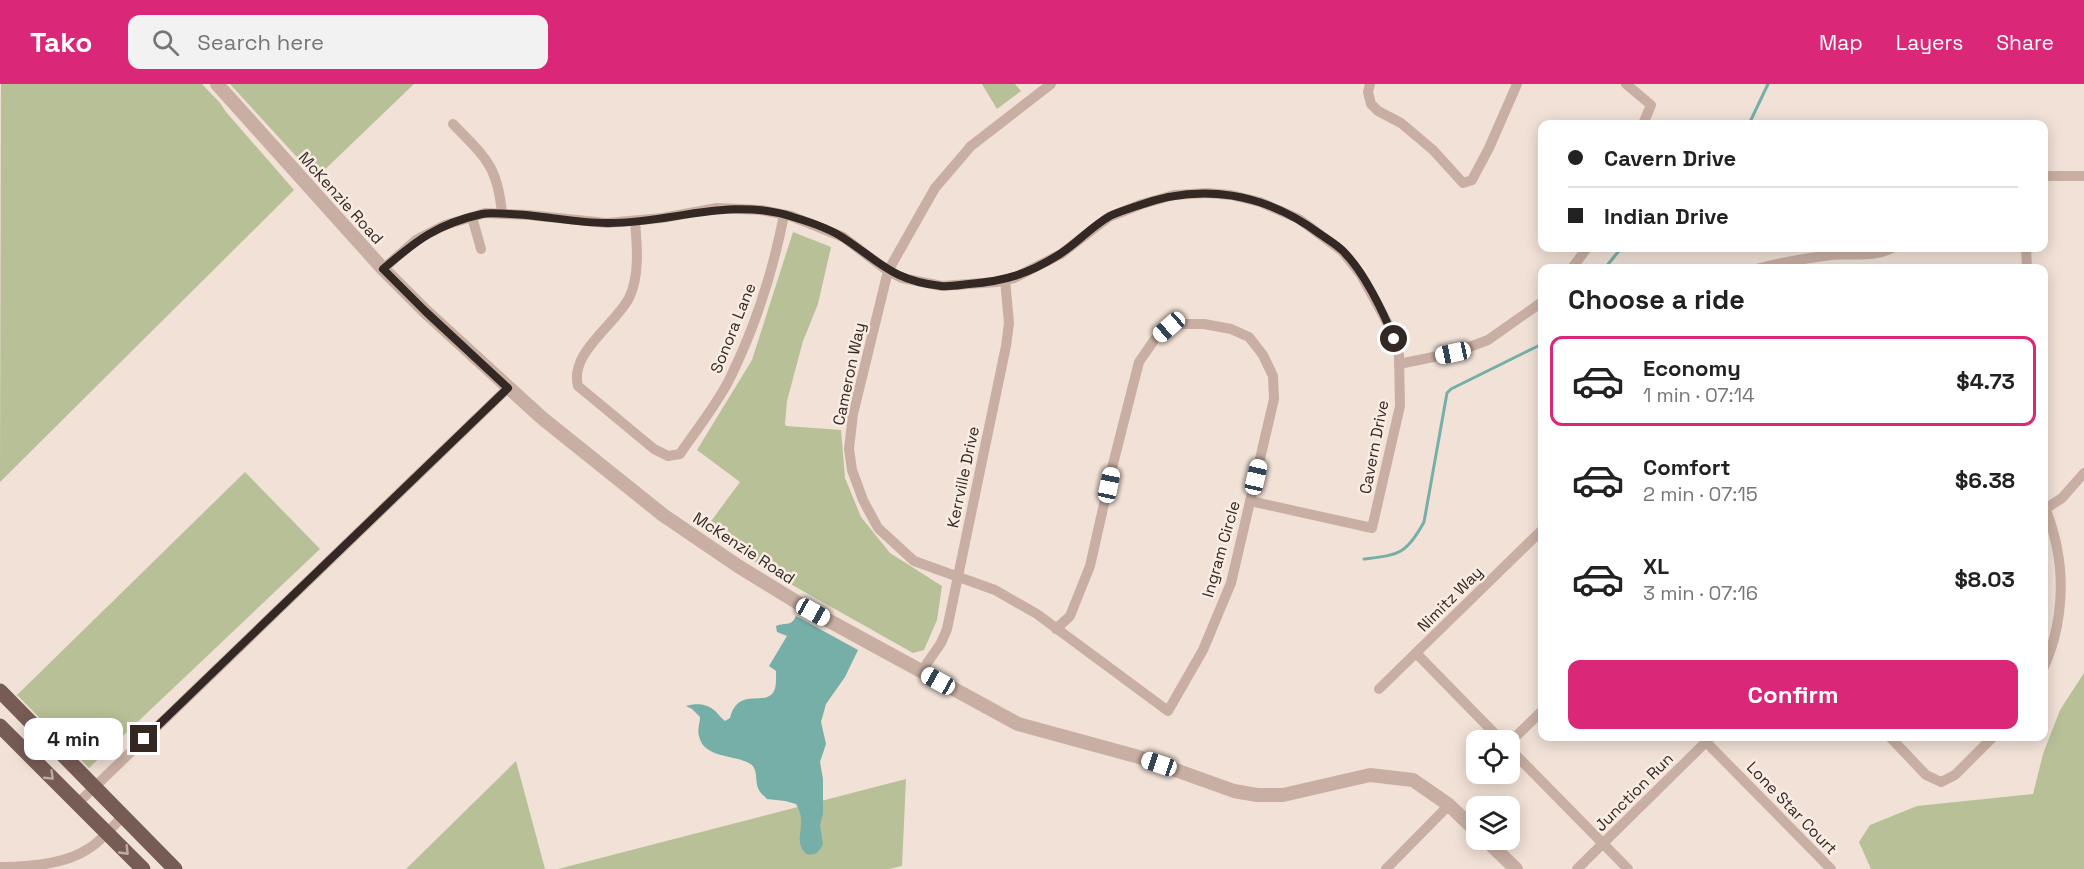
<!DOCTYPE html>
<html lang="en">
<head>
<meta charset="utf-8">
<style>
  body { margin:0; font-family:"Space Grotesk",sans-serif; background:#f2f2f2; color:#222; height:100vh; display:flex; flex-direction:column; font-size:22px; white-space:nowrap }
  * { box-sizing:border-box; margin:0 }
  p { font-size:20px; color:#767676 }
  .icon { flex:none; width:33px; height:33px; fill:none; stroke:currentColor; stroke-width:2; stroke-linecap:round; stroke-linejoin:round }
  .map { position:relative; flex:1; overflow:hidden }
  .drawer { position:absolute; left:1538px; top:180px; width:510px; height:477px; display:flex; flex-direction:column; background:#fff; border-radius:12px; box-shadow:0 3px 15px #0003 }
  .drawer>* { flex:none }
  .banner { position:absolute; left:1538px; top:36px; width:510px; height:132px; border-radius:12px; box-shadow:0 3px 15px #0003; display:grid; align-content:center; height:132px; padding:0 30px; background:#fff }
  .controls { position:absolute; left:1466px; top:646px; display:grid; gap:12px }
  .controls a { display:grid; place-items:center; width:54px; height:54px; border-radius:12px; background:#fff; box-shadow:0 3px 15px #0003; font-size:30px }
  .end { position:absolute; width:27px; height:27px; margin:-14px; border:8px solid #342825; background:#fff; box-shadow:0 0 0 3px #fff }
  .from { border-radius:50% }
  .bubble { position:absolute; height:42px; border-radius:12px; background:#fff; box-shadow:0 3px 15px #0003; font-size:20px; font-weight:700; line-height:42px; text-align:center }
  .car { position:absolute; width:18px; height:36px; margin:-18px -9px; border-radius:8px; box-shadow:0 0 4px 2px #0007; background:linear-gradient(#fff 24%,#345 0 40%,#fff 0 76%,#345 0 86%,#fff 0) }
  .banner b { display:flex; align-items:center; gap:21px; height:57px; font-size:22px }
  .banner b+b { border-top:2px solid #e0e0e0 }
  .banner i { width:15px; height:15px; background:#222 }
  ul { padding:0; list-style:none }
  li { display:flex; align-items:center; gap:18px; height:90px; margin:0 12px 9px; padding:0 18px; border:3px solid transparent; border-radius:12px }
  li div { flex:1 }
  li b { display:block; font-size:22px }
  li em { font-style:normal; font-weight:700 }
  li.on { border-color:#db2777 }
  li>.icon { width:54px; height:54px; stroke-width:1.5 }
  h2 { padding:0 30px; font-size:27px; line-height:72px }
  .primary-button { display:flex; gap:12px; margin-top:auto; padding:12px 30px }
  .primary-button a { flex:1; height:69px; border-radius:12px; background:#db2777; color:#fff; font-size:24px; font-weight:700; line-height:69px; text-align:center }
  header { display:flex; align-items:center; gap:36px; box-sizing:border-box; height:84px; padding:0 30px; background:#db2777; color:#fff }
  header strong { font-size:28px }
  nav { display:flex; gap:33px; margin-inline-start:auto; font-size:21px }
  .search { width:420px; height:54px; background:#f2f2f2; display:flex; align-items:center; gap:15px; box-sizing:border-box; padding:0 21px; border-radius:12px; color:#767676; font-size:22px }
  .map>svg:first-child { display:block }
  .green { fill:#b8c097 }
  .water { fill:#76afa8 }
  .lines { fill:none; stroke-linecap:round; stroke-linejoin:round }
  .stream { stroke:#76afa8; stroke-width:3 }
  .minor { stroke:#c9afa3; stroke-width:10 }
  .tertiary { stroke:#c9afa3; stroke-width:14 }
  .primary { stroke:#775c56; stroke-width:15 }
  .oneway { stroke:#beaba4 }
  .route { stroke:#342825; stroke-width:8 }
  .labels { text-anchor:middle; dominant-baseline:central; stroke-width:5; stroke-linejoin:round; paint-order:stroke }
  .street-label { font-size:16px; fill:#342825; stroke:#f9ece3 }
</style>
</head>
<body>
<header>
<strong>Tako</strong>
<div class="search"><svg class="icon" aria-label="search" viewBox="0 0 24 24"><circle cx="10" cy="10" r="6"/><path d="M15 15l6 6"/></svg>Search here</div>
<nav><a>Map</a><a>Layers</a><a>Share</a></nav>
</header>
<div class="map">
<svg width="2084" height="785" viewBox="0 0 2084 785">
  <rect width="100%" height="100%" fill="#f1e1d7"/>
  <g class="green">
    <path d="M1,0H202L220,19L226,28L294,106L0,398Z"/>
    <path d="M230,0H414L316,94Z"/>
    <path d="M982,0H1015L1021,7L997,25Z"/>
    <path d="M793,148L831,163L818,220L803,257L787,317L785,340L786,342L841,346L845,394L861,433L890,469L942,502L937,536L924,566L913,569L771,489L706,444L740,398L697,366L752,276Z"/>
    <path d="M245,388L320,465L89,684L17,611Z"/>
    <path d="M2084,589V785H1871L1859,758L1870,741L1917,722L2033,710L2043,670L2060,626Z"/>
    <path d="M516,677L545,785H406Z"/>
    <path d="M906,695L902,782L889,785H558Z"/>
  </g>
  <path class="water" d="M796,532L858,566L845,593L826,620L821,638L826,660L820,678L823,695V730L820,741L823,760C819,768 816,772 806,770C795,759 802,748 801,735C801,730 799,725 796,720L785,717L767,715C764,712 760,709 758,704C755,697 758,687 752,681C738,670 704,676 699,652C697,646 700,639 700,633L692,625L686,622C697,619 709,619 718,630C720,632 722,635 725,637L730,634C738,604 761,621 772,610C777,605 776,594 776,587L769,582L787,552L777,548L776,542C786,538 791,543 796,532Z"/>
  <g class="lines">
    <g class="stream">
      <path d="M1749,40L1768,0"/>
      <path d="M1605,184L1618,168L1625,164"/>
      <path d="M1364,475C1398,471 1406,471 1424,438L1447,309L1451,305L1542,260"/>
    </g>
    <g class="minor">
      <path d="M1051,0L971,62L935,104L888,187L853,330L849,365L852,386L863,416L878,444L914,477L995,506L1037,530L1168,627L1203,566L1231,499L1274,315L1273,292L1263,271L1249,253L1231,245L1204,240H1182L1169,243L1155,255L1139,278L1113,380L1090,482L1070,532L1056,545"/>
      <path d="M1370,0L1368,8L1371,20L1378,27L1401,39L1433,66L1463,99L1472,96L1489,64L1517,0"/>
      <path d="M1626,0L1651,21L1643,40"/>
      <path d="M453,40C485,73 498,82 502,130"/>
      <path d="M2043,92H2084"/>
      <path d="M472,133L481,165"/>
      <path d="M635,137C637,160 640,192 629,214C615,241 569,269 578,302L654,365L668,372L680,370C696,346 719,318 731,292C756,241 773,187 784,131"/>
      <path d="M2026,164L2027,184"/>
      <path d="M1572,184L1587,164"/>
      <path d="M1760,184C1784,178 1807,174 1831,171C1851,169 1874,174 1892,164"/>
      <path d="M383,185L416,156L445,141L485,129L529,131L607,139L662,134L717,124L761,126L791,132L843,153L888,187L902,194L942,202L996,198L1014,194L1061,170L1109,133L1142,120L1174,111L1207,109L1231,111L1260,118L1299,135L1342,167L1361,191L1388,240L1399,271L1400,322L1372,444L1250,417"/>
      <path d="M1399,280L1453,269L1488,256L1542,218"/>
      <path d="M2043,419C2062,463 2066,508 2054,555C2051,565 2048,575 2043,585"/>
      <path d="M2045,425L2062,414L2084,389"/>
      <path d="M1416,569L1502,657"/>
      <path d="M921,588L941,559L947,545L1006,262L1009,239L1005,196"/>
      <path d="M1379,605L1542,446"/>
      <path d="M1889,652L1926,691L1941,698L1955,691L1994,652"/>
      <path d="M1706,658L1831,785"/>
      <path d="M1509,659L1542,627"/>
      <path d="M1509,664L1628,785"/>
      <path d="M78,719L508,304"/>
      <path d="M0,783C28,783 64,781 88,765C101,758 112,743 123,732"/>
      <path d="M1386,785L1449,721"/>
      <path d="M1577,785L1712,652"/>
    </g>
    <g class="tertiary">
      <path d="M217,0L383,185L425,227L542,334L663,431L738,482L813,528L1018,640L1139,673L1234,707L1257,711H1283L1370,691L1413,696L1449,721L1476,747"/>
      <path d="M1486,756L1516,785"/>
    </g>
    <g class="primary">
      <path d="M0,607L175,785"/>
      <path d="M0,642L143,785"/>
    </g>
  </g>
  <defs><path id="oneway-chevron" d="M-2-3.5L2.5 0L-2 3.5" fill="none" stroke-width="1.6" stroke-linecap="round" stroke-linejoin="round" transform="scale(1.5)"/></defs>
  <g class="oneway">
    <use href="#oneway-chevron" transform="translate(50 692) rotate(44)"/>
    <use href="#oneway-chevron" transform="translate(125 767) rotate(46)"/>
  </g>
  <g class="lines">
    <path class="route" d="M144,655L508,304L425,227L383,185C417,156 437,140 482,130C491,128 501,130 510,130C542,131 574,139 607,139C669,140 730,112 793,133C810,138 831,145 845,155C881,179 894,197 941,202C950,203 960,201 969,200C1006,197 1028,190 1060,170C1077,159 1092,142 1110,132C1118,128 1128,125 1137,122C1201,98 1265,109 1320,150C1327,155 1336,160 1343,167C1364,188 1383,227 1394,255"/>
  </g>
  <g class="labels">
    <g class="street-label">
      <text transform="translate(341 114) rotate(48)">McKenzie Road</text>
      <text transform="translate(733 244) rotate(-68)">Sonora Lane</text>
      <text transform="translate(849 290) rotate(-78)">Cameron Way</text>
      <text transform="translate(1374 363) rotate(-79)">Cavern Drive</text>
      <text transform="translate(963 393) rotate(-78)">Kerrville Drive</text>
      <text transform="translate(744 464) rotate(33)">McKenzie Road</text>
      <text transform="translate(1221 465) rotate(-74)">Ingram Circle</text>
      <text transform="translate(1450 515) rotate(-45)">Nimitz Way</text>
      <text transform="translate(1634 708) rotate(-45)">Junction Run</text>
      <text transform="translate(1792 724) rotate(46)">Lone Star Court</text>
    </g>
  </g>
</svg>
<div class="controls">
<a><svg class="icon" aria-label="locate" viewBox="0 0 24 24"><circle cx="12" cy="12" r="6"/><path d="M12 2v4M12 18v4M2 12h4M18 12h4"/></svg></a>
<a><svg class="icon" aria-label="layers" viewBox="0 0 24 24"><path d="M12 4l9 5-9 5-9-5zM3 14l9 5 9-5"/></svg></a>
</div>
<i class="end from" style="left:1394px;top:255px"></i>
<i class="end" style="left:144px;top:655px"></i>
<div class="bubble" style="left:24px;top:634px;width:99px">4 min</div>
<i class="car" style="left:1169px;top:243px;rotate:229deg"></i>
<i class="car" style="left:1453px;top:269px;rotate:258deg"></i>
<i class="car" style="left:1256px;top:393px;rotate:13deg"></i>
<i class="car" style="left:1109px;top:401px;rotate:12deg"></i>
<i class="car" style="left:813px;top:528px;rotate:119deg"></i>
<i class="car" style="left:938px;top:597px;rotate:299deg"></i>
<i class="car" style="left:1159px;top:680px;rotate:289deg"></i>
<div class="banner">
<b><i class="from"></i>Cavern Drive</b>
<b><i></i>Indian Drive</b>
</div>
<section class="drawer">
<h2>Choose a ride</h2>
<ul>
<li class="on"><svg class="icon" aria-label="car" viewBox="0 0 24 24"><path d="M5 17H2v-5l4-1 3-4h7l3 4 3 1v5h-3M9 17h6M6 11h13"/><circle cx="7" cy="17" r="2"/><circle cx="17" cy="17" r="2"/></svg><div><b>Economy</b><p>1 min · 07:14</p></div><em>$4.73</em></li>
<li><svg class="icon" aria-label="car" viewBox="0 0 24 24"><path d="M5 17H2v-5l4-1 3-4h7l3 4 3 1v5h-3M9 17h6M6 11h13"/><circle cx="7" cy="17" r="2"/><circle cx="17" cy="17" r="2"/></svg><div><b>Comfort</b><p>2 min · 07:15</p></div><em>$6.38</em></li>
<li><svg class="icon" aria-label="car" viewBox="0 0 24 24"><path d="M5 17H2v-5l4-1 3-4h7l3 4 3 1v5h-3M9 17h6M6 11h13"/><circle cx="7" cy="17" r="2"/><circle cx="17" cy="17" r="2"/></svg><div><b>XL</b><p>3 min · 07:16</p></div><em>$8.03</em></li>
</ul>
<div class="primary-button"><a>Confirm</a></div>
</section>
</div>
</body>
</html>
